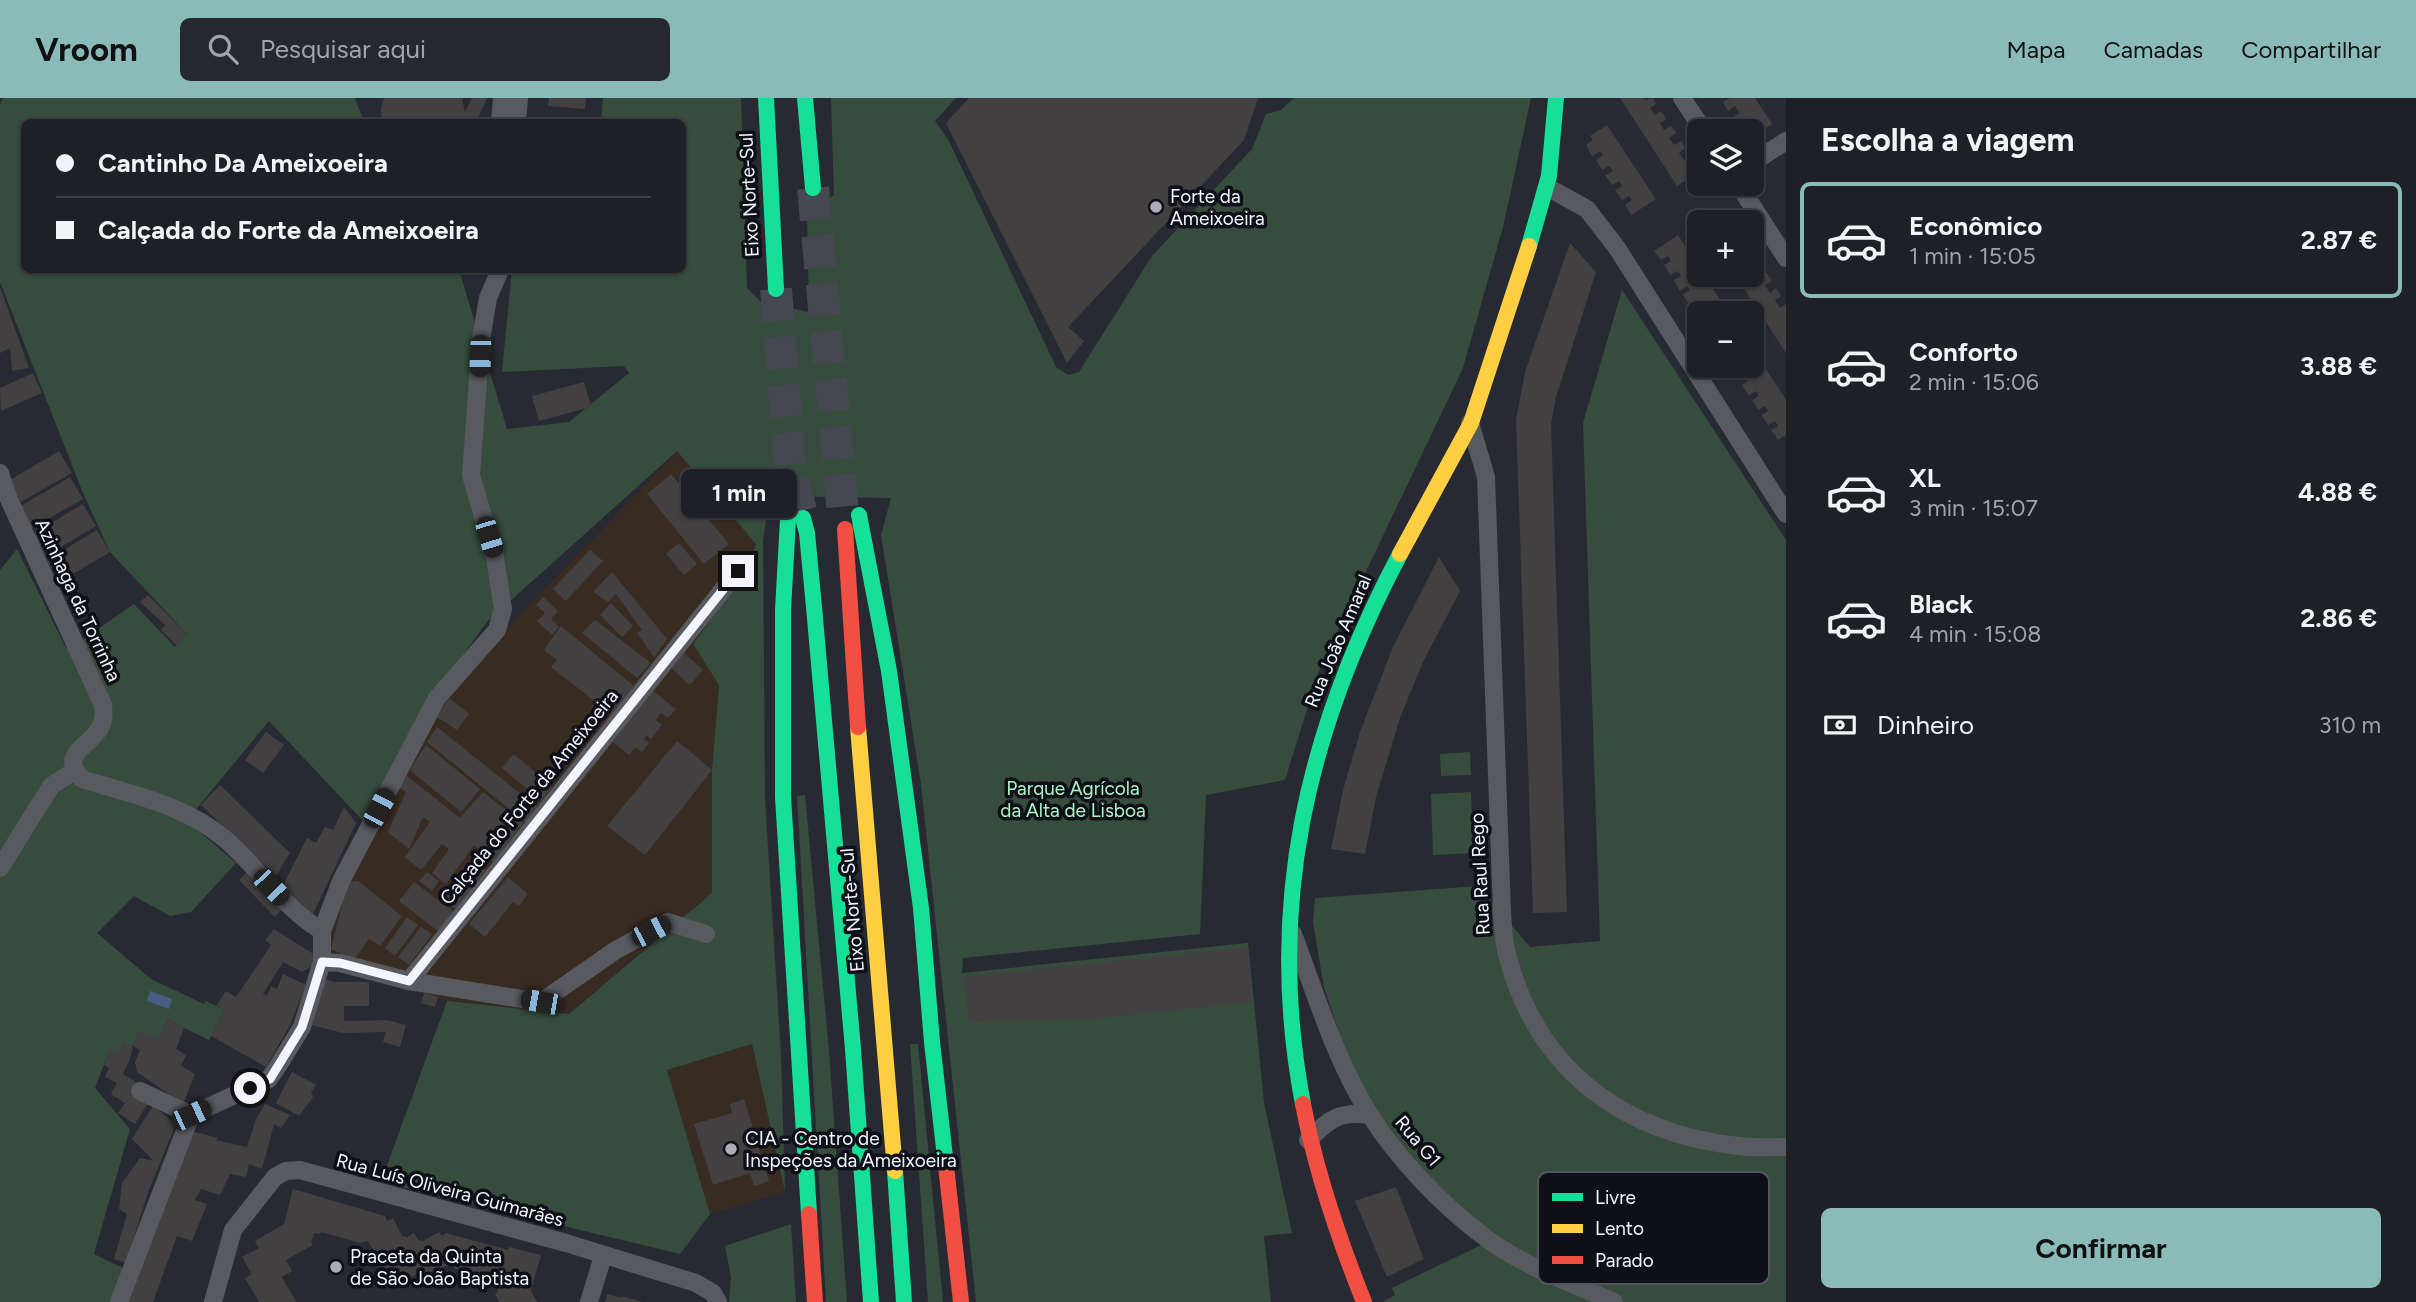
<!DOCTYPE html>
<html lang="pt">
<head>
<meta charset="utf-8">
<style>
  body { margin:0; font-family:Figtree,sans-serif; background:#26282e; color:#f1f3f6; height:100vh; display:flex; flex-direction:column; font-size:26px; white-space:nowrap }
  * { box-sizing:border-box; margin:0 }
  p { font-size:23px; color:#a1a3a7 }
  .icon { flex:none; width:38px; height:38px; fill:none; stroke:currentColor; stroke-width:2; stroke-linecap:round; stroke-linejoin:round }
  .map { position:relative; flex:1; overflow:hidden }
  .side { display:flex; flex-direction:column; background:#1e2026; width:630px }
  .side>* { flex:none }
  .guide { position:absolute; left:21px; top:21px; width:665px; height:154px; border-radius:10px; box-shadow:0 2px 5px #0004,0 0 0 2px #3c3e43; display:grid; align-content:center; height:154px; padding:0 35px; background:#1e2026 }
  .buttons { position:absolute; left:1687px; top:21px; display:grid; gap:14px }
  .buttons a { display:grid; place-items:center; width:77px; height:77px; border-radius:10px; background:#1e2026; box-shadow:0 2px 5px #0004,0 0 0 2px #3c3e43; font-size:35px }
  .end { position:absolute; width:32px; height:32px; margin:-16px; border:9px solid #f3f4fe; background:#111; box-shadow:0 0 0 4px #111 }
  .from { border-radius:50% }
  .bubble { position:absolute; height:49px; border-radius:10px; background:#1e2026; box-shadow:0 2px 5px #0004,0 0 0 2px #3c3e43; font-size:23px; font-weight:700; line-height:49px; text-align:center }
  .car { position:absolute; width:21px; height:42px; margin:-21px -10px; border-radius:9px; box-shadow:0 0 5px 2px #0007; background:linear-gradient(#222 24%,#8ab4d8 0 40%,#222 0 76%,#8ab4d8 0 86%,#222 0) }
  .guide b { display:flex; align-items:center; gap:24px; height:66px; font-size:26px }
  .guide b+b { border-top:2px solid #3c3e43 }
  .guide i { width:18px; height:18px; background:#f1f3f6 }
  ul { padding:0; list-style:none }
  li { display:flex; align-items:center; gap:21px; height:116px; margin:0 14px 10px; padding:0 21px; border:4px solid transparent; border-radius:10px }
  li div { flex:1 }
  li b { display:block; font-size:26px }
  li em { font-style:normal; font-weight:700 }
  li.selected { border-color:#8bbbb9 }
  li>.icon { width:63px; height:63px; stroke-width:1.5 }
  h2 { padding:0 35px; font-size:32px; line-height:84px }
  .pay { display:flex; align-items:center; gap:18px; height:77px; padding:0 35px; font-size:26px }
  .pay p { margin-inline-start:auto }
  .action { display:flex; gap:14px; margin-top:auto; padding:14px 35px }
  .action a { flex:1; height:80px; border-radius:10px; background:#8bbbb9; color:#111; font-size:28px; font-weight:700; line-height:80px; text-align:center }
  header { display:flex; align-items:center; gap:42px; box-sizing:border-box; height:98px; padding:0 35px; background:#8bbbb9; color:#111 }
  header strong { font-size:33px }
  nav { display:flex; gap:38px; margin-inline-start:auto; font-size:24px }
  .search { width:490px; height:63px; background:#26282e; display:flex; align-items:center; gap:18px; box-sizing:border-box; padding:0 24px; border-radius:10px; color:#a1a3a7; font-size:26px }
  main { display:flex; flex:1; min-height:0 }
  .map>svg:first-child { display:block }
  .industrial { fill:#382b22 }
  .green { fill:#364d3e }
  .water { fill:#465e83 }
  .building { fill:#424041 }
  .lines { fill:none; stroke-linecap:round; stroke-linejoin:round }
  .highway-tunnel { stroke:#464851; stroke-width:32; stroke-dasharray:32 16; stroke-linecap:butt }
  .street { stroke:#595a60; stroke-width:18 }
  .fast { stroke:#16e098; stroke-width:16 }
  .slow { stroke:#ffcf43; stroke-width:16 }
  .jam { stroke:#f24e42; stroke-width:16 }
  .route { stroke:#f3f4fe; stroke-width:9 }
  .poi-dot { fill:#acadb7; stroke:#0f0f17; stroke-width:2.5 }
  .labels { text-anchor:middle; dominant-baseline:central; stroke-width:7; stroke-linejoin:round; paint-order:stroke }
  .street-label { font-size:19px; fill:#f3f4fe; stroke:#0f0f17 }
  .poi-label { font-size:19px; fill:#f3f4fe; stroke:#0f0f17; text-anchor:start }
  .park-label { font-size:19px; fill:#acf5c2; stroke:#0f0f17 }
  .key { fill:#0f0f17; stroke:#53545c; stroke-width:2 }
  .key-label { font-size:19px; fill:#f3f4fe }
</style>
</head>
<body>
<header>
<strong>Vroom</strong>
<div class="search"><svg class="icon" aria-label="search" viewBox="0 0 24 24"><circle cx="10" cy="10" r="6"/><path d="M15 15l6 6"/></svg>Pesquisar aqui</div>
<nav><a>Mapa</a><a>Camadas</a><a>Compartilhar</a></nav>
</header>
<main>
<div class="map">
<svg width="1786" height="1204" viewBox="0 0 1786 1204">
  <rect width="100%" height="100%" fill="#282a33"/>
  <g class="industrial">
    <path d="M678,353L756,446L749,470L693,546L719,586L712,672V795L568,916L447,903L327,856L339,801L431,622L508,529Z"/>
    <path d="M752,946L785,1094L710,1116L667,972Z"/>
  </g>
  <g class="green">
    <path d="M3,0H355L364,24H24V172H459L507,331L569,324L629,275L624,268L502,274L512,172H682V24H601L603,0H741L747,190L761,204L809,214L807,113L834,97L831,0H956L935,23L949,43L1056,269L1068,277L1079,274L1152,158L1252,51L1266,16L1281,12L1294,0H1531L1503,129L1463,270L1320,570L1285,682L1206,697L1200,836L963,860L962,875L1248,845L1264,1005L1292,1135L1264,1138L1271,1204H976L921,686L881,437L891,400L770,398L763,442L765,701L781,958L785,1094L752,946L667,972L710,1116L680,1156L381,1084L447,903L569,916L712,795V672L719,587L693,546L749,470L756,446L677,353L487,524L431,601L365,725L269,623L193,715V728L236,765L191,814L170,818L134,798L97,835L151,881L204,906L206,903L224,912L209,942L168,922L159,941L140,933L133,948L124,944L118,956L109,953L95,990L130,1031L94,1156L125,1171L114,1204H0V472L17,451L66,550L81,543L134,506L175,549L187,536L110,454L83,395L0,184V6Z"/>
    <path d="M1622,192L1786,442V1204H1383L1395,1197L1392,1190L1481,1147L1371,1032L1324,889L1313,825L1315,800L1478,788L1530,849L1600,843L1583,325Z"/>
    <path d="M1470,654L1471,677L1441,678L1440,656Z"/>
    <path d="M1471,694L1473,755L1433,757L1431,696Z"/>
    <path d="M805,697L829,953L847,1204H826L797,698Z"/>
    <path d="M910,946H918L943,1204H928Z"/>
    <path d="M791,1126L796,1204H729L731,1179L725,1148Z"/>
  </g>
  <path class="water" d="M150,893L172,901L169,911L147,903Z"/>
  <g class="building">
    <path d="M384,0H462L465,14L472,0H487L478,20L487,24H382L381,11Z"/>
    <path d="M549,0H586L585,11L548,8Z"/>
    <path d="M969,0H1258L1244,42L1068,229L1084,243L1067,265L946,25Z"/>
    <path d="M1620,0H1643L1645,2L1653,0L1656,6L1650,10L1655,17L1661,13L1666,21L1660,25L1664,32L1671,28L1676,35L1669,40L1674,47L1681,43L1685,50L1679,55L1684,62L1690,58L1695,65L1689,70L1694,77L1677,88Z"/>
    <path d="M1730,0H1755L1772,26L1752,39V33H1745L1749,30L1745,23L1738,27L1733,19L1740,15L1735,8L1728,13L1723,4Z"/>
    <path d="M1607,27L1656,101L1631,117L1625,107L1632,102L1629,98L1622,102L1615,92L1622,88L1619,83L1612,87L1605,77L1613,73L1609,68L1602,72L1596,62L1603,57L1600,53L1592,58L1586,47L1593,42L1590,38Z"/>
    <path d="M1716,112L1721,119L1728,115L1733,123L1697,124Z"/>
    <path d="M1678,137L1699,169V177H1704L1729,215H1699V222L1693,212L1700,207L1697,203L1690,207L1683,197L1690,192L1687,188L1680,193L1674,182L1681,178L1678,173L1670,177L1664,167L1671,163L1668,158L1661,162L1654,153Z"/>
    <path d="M1570,145L1596,174L1556,299L1551,326L1567,814L1533,815L1516,322L1525,274Z"/>
    <path d="M1757,160L1762,168L1755,172L1760,179L1767,175L1772,183L1765,187L1770,195L1776,190L1781,198L1775,202L1780,210L1786,206V255L1735,177H1752V163Z"/>
    <path d="M0,189L29,270L12,273L10,250L0,255Z"/>
    <path d="M1752,250L1786,302V337L1778,342L1771,332L1778,328L1775,323L1768,327L1761,317L1768,313L1765,308L1758,312L1752,302L1759,298L1756,293L1749,298L1742,287L1749,282L1746,278L1739,283L1732,272L1739,268H1752Z"/>
    <path d="M33,275L42,295L1,313L0,290Z"/>
    <path d="M584,284L591,309L539,323L532,298Z"/>
    <path d="M59,353L72,375L21,404L8,383Z"/>
    <path d="M671,376L729,446L704,466L647,396Z"/>
    <path d="M70,379L83,401L32,430L19,409Z"/>
    <path d="M83,406L96,428L46,458L33,436Z"/>
    <path d="M97,432L110,454L59,484L47,462Z"/>
    <path d="M679,445L697,466L684,477L666,456Z"/>
    <path d="M590,452L603,463L566,503L553,491Z"/>
    <path d="M1439,459L1460,493L1423,564L1401,617L1376,699L1365,756L1331,751L1343,692L1360,634L1393,549Z"/>
    <path d="M612,474L667,541L654,559L637,535L642,532L616,496L608,504L593,494Z"/>
    <path d="M148,497L187,536L177,548L161,532L165,527L140,504Z"/>
    <path d="M543,499L558,513L551,521L559,529L552,537L537,523L545,515L536,507Z"/>
    <path d="M611,505L633,528L622,539L600,517Z"/>
    <path d="M595,522L651,565L637,580L582,535Z"/>
    <path d="M561,528L634,588L611,616L551,569L557,562L544,552Z"/>
    <path d="M681,552L703,572L690,587L668,567Z"/>
    <path d="M653,593L676,611L668,620L661,615L656,622L662,627L651,641L647,637L644,641L649,645L642,654L635,649L629,657L613,644Z"/>
    <path d="M449,600L469,616L457,632L437,619Z"/>
    <path d="M437,629L537,709L525,724L427,644Z"/>
    <path d="M266,634L284,647L263,675L245,662Z"/>
    <path d="M677,643L712,672L645,757L607,728Z"/>
    <path d="M426,647L480,691L461,714L410,672Z"/>
    <path d="M514,656L552,689L541,703L502,670Z"/>
    <path d="M407,678L460,720L483,694L523,725L493,764L474,747L446,786L432,775L449,751L442,746L421,772L405,759L430,724L423,719L409,751L388,734L406,694L399,689Z"/>
    <path d="M220,687L290,755L276,778L201,707Z"/>
    <path d="M344,709L356,725L312,818L281,791L307,740L316,745L325,729L333,732Z"/>
    <path d="M472,760L486,772L455,811L440,799Z"/>
    <path d="M247,774L283,810L275,819L239,782Z"/>
    <path d="M427,774L439,783L432,793L419,783Z"/>
    <path d="M508,779L528,796L519,808L513,804L485,839L469,826Z"/>
    <path d="M358,783L402,818L380,848L369,841L354,862L331,851L348,784Z"/>
    <path d="M414,784L454,814L439,834L399,803Z"/>
    <path d="M407,819L418,827L395,858L385,850Z"/>
    <path d="M421,829L432,836L409,867L398,859Z"/>
    <path d="M274,831L315,857L312,868L302,874L283,864L263,896L267,898L271,888L277,891L283,876L306,887L289,929L266,969L211,938L224,912L216,908L226,893L236,899L271,847L265,842Z"/>
    <path d="M1248,849L1252,904L1091,921L969,924L964,879Z"/>
    <path d="M323,880L334,884H369V908H344V923L387,922L406,927L400,949L383,944L386,934L343,935L311,927Z"/>
    <path d="M424,895L438,899L435,909L421,905Z"/>
    <path d="M168,922L184,930L176,951L186,957L181,968L195,976L183,1006L137,974L135,964L140,952L133,948L140,932L159,941Z"/>
    <path d="M124,944L133,948L130,961L123,976L136,984L131,992L149,1004L135,1026L118,1015L125,1005L111,996L117,985L105,979L109,970L104,967L109,952L118,956Z"/>
    <path d="M292,974L316,987L311,995L313,999L299,1018L276,1005Z"/>
    <path d="M744,1001L769,1083L754,1088L750,1075L713,1087L694,1026L732,1015L730,1006Z"/>
    <path d="M265,1006L290,1017L281,1030L274,1026L262,1071L249,1066L246,1079L230,1076L220,1097L201,1091L195,1102L207,1106L192,1143L177,1138L153,1204H127L188,1032L218,1040L216,1042L247,1049L256,1021Z"/>
    <path d="M153,1008L176,1026L148,1094L126,1165L114,1161L127,1116L119,1111L122,1085L140,1060L154,1063L132,1041Z"/>
    <path d="M1396,1089L1424,1161L1387,1179L1355,1103Z"/>
    <path d="M293,1091L385,1118L387,1123L393,1120L402,1138L407,1139L414,1135L418,1142L423,1143L439,1134L442,1138L446,1135L508,1152L509,1149L541,1157L531,1193L537,1204H499L495,1196L497,1195L500,1186L494,1184L495,1182L455,1171L454,1167L450,1166L421,1182L417,1176L400,1186L390,1169L384,1172L368,1143L360,1145L321,1134L320,1136L314,1135L311,1144L313,1147L286,1162L292,1173L282,1179L296,1204H259L245,1180L252,1176L242,1159L259,1150L255,1143L284,1126Z"/>
    <path d="M607,1196L622,1200V1198L642,1204H605Z"/>
  </g>
  <g class="lines">
    <g class="highway-tunnel">
      <path d="M813,90L843,416"/>
      <path d="M776,191L790,371L803,420"/>
    </g>
    <g class="street">
      <path d="M1682,0L1704,33"/>
      <path d="M500,24L502,0"/>
      <path d="M517,24L519,0"/>
      <path d="M1752,65L1786,43"/>
      <path d="M1738,86L1786,160"/>
      <path d="M1547,89L1587,111L1617,150L1786,416"/>
      <path d="M1470,325L1486,379L1502,813C1503,827 1503,842 1507,856C1536,971 1622,1035 1738,1048C1753,1050 1770,1049 1786,1049"/>
      <path d="M0,375L8,399L103,607C104,616 104,622 100,630C89,649 58,657 82,681C130,696 186,707 225,741C259,770 283,810 322,833"/>
      <path d="M0,770L51,688L74,673"/>
      <path d="M1293,836C1316,896 1335,962 1370,1017C1396,1059 1442,1107 1482,1137C1520,1167 1570,1184 1614,1204"/>
      <path d="M322,864L340,865L409,883L738,473"/>
      <path d="M409,883L541,904L616,852L668,824L706,836"/>
      <path d="M140,993L191,1017"/>
      <path d="M191,1017L269,981L278,968L302,929L322,864V833L341,783L437,600L497,532L503,511L495,460L471,377L481,242L488,200L500,172"/>
      <path d="M1308,1042C1330,1021 1338,1013 1370,1017"/>
      <path d="M119,1204L191,1017"/>
      <path d="M213,1204L233,1132L275,1079L286,1073L300,1072L566,1145L696,1185L713,1195L718,1204"/>
      <path d="M589,1204L603,1158"/>
    </g>
    <g class="fast">
      <path d="M766,0L776,191"/>
      <path d="M805,0L813,90"/>
      <path d="M1529,148L1549,78L1556,0"/>
      <path d="M859,417L889,573L921,810L932,944L946,1068"/>
      <path d="M803,420L807,435L814,509L853,951L871,1204"/>
      <path d="M788,421L783,512V699L809,1116"/>
      <path d="M1303,1006C1265,808 1307,632 1400,456"/>
      <path d="M895,1073L904,1204"/>
    </g>
    <g class="slow">
      <path d="M1400,456L1471,325L1529,148"/>
      <path d="M858,629L895,1073"/>
    </g>
    <g class="jam">
      <path d="M845,431L858,629"/>
      <path d="M1303,1006C1316,1075 1338,1139 1364,1204"/>
      <path d="M946,1068L961,1204"/>
      <path d="M809,1116L815,1204"/>
    </g>
  </g>
  <g class="lines">
    <path class="route" d="M250,990L270,981L302,929L322,864L340,865L409,883L738,473"/>
  </g>
  <g class="poi-dot">
    <circle cx="1156" cy="109" r="7"/>
    <circle cx="731" cy="1051" r="7"/>
    <circle cx="336" cy="1169" r="7"/>
  </g>
  <g class="labels">
    <g class="street-label">
      <text transform="translate(749 97) rotate(-93)">Eixo Norte-Sul</text>
      <text transform="translate(78 502) rotate(65)">Azinhaga da Torrinha</text>
      <text transform="translate(1338 543) rotate(-67)">Rua João Amaral</text>
      <text transform="translate(529 699) rotate(-51)">Calçada do Forte da Ameixoeira</text>
      <text transform="translate(1480 776) rotate(-93)">Rua Raul Rego</text>
      <text transform="translate(852 812) rotate(-95)">Eixo Norte-Sul</text>
      <text transform="translate(1418 1043) rotate(50)">Rua G1</text>
      <text transform="translate(450 1092) rotate(15)">Rua Luís Oliveira Guimarães</text>
    </g>
    <g class="poi-label">
      <text x="1170" y="98">Forte da<tspan x="1170" dy="22">Ameixoeira</tspan></text>
      <text x="745" y="1040">CIA - Centro de<tspan x="745" dy="22">Inspeções da Ameixoeira</tspan></text>
      <text x="350" y="1158">Praceta da Quinta<tspan x="350" dy="22">de São João Baptista</tspan></text>
    </g>
    <g class="park-label">
      <text x="1073" y="690">Parque Agrícola<tspan x="1073" dy="22">da Alta de Lisboa</tspan></text>
    </g>
  </g>
  <rect x="1538" y="1074" width="231" height="112" rx="10" class="key"/>
  <rect x="1552" y="1095" width="31" height="8" fill="#16e098"/>
  <rect x="1552" y="1126" width="31" height="9" fill="#ffcf43"/>
  <rect x="1552" y="1158" width="31" height="8" fill="#f24e42"/>
  <g class="key-label">
    <text x="1595" y="1106">Livre</text>
    <text x="1595" y="1137">Lento</text>
    <text x="1595" y="1169">Parado</text>
  </g>
</svg>
<div class="buttons">
<a><svg class="icon" aria-label="layers" viewBox="0 0 24 24"><path d="M12 4l9 5-9 5-9-5zM3 14l9 5 9-5"/></svg></a>
<a>+</a>
<a>−</a>
</div>
<i class="end from" style="left:250px;top:990px"></i>
<i class="end" style="left:738px;top:473px"></i>
<div class="bubble" style="left:681px;top:371px;width:116px">1 min</div>
<i class="car" style="left:480px;top:258px;rotate:182deg"></i>
<i class="car" style="left:489px;top:439px;rotate:163deg"></i>
<i class="car" style="left:379px;top:710px;rotate:28deg"></i>
<i class="car" style="left:271px;top:789px;rotate:136deg"></i>
<i class="car" style="left:651px;top:833px;rotate:63deg"></i>
<i class="car" style="left:541px;top:904px;rotate:280deg"></i>
<i class="car" style="left:191px;top:1017px;rotate:65deg"></i>
<div class="guide">
<b><i class="from"></i>Cantinho Da Ameixoeira</b>
<b><i></i>Calçada do Forte da Ameixoeira</b>
</div>
</div>
<section class="side">
<h2>Escolha a viagem</h2>
<ul>
<li class="selected"><svg class="icon" aria-label="car" viewBox="0 0 24 24"><path d="M5 17H2v-5l4-1 3-4h7l3 4 3 1v5h-3M9 17h6M6 11h13"/><circle cx="7" cy="17" r="2"/><circle cx="17" cy="17" r="2"/></svg><div><b>Econômico</b><p>1 min · 15:05</p></div><em>2.87 €</em></li>
<li><svg class="icon" aria-label="car" viewBox="0 0 24 24"><path d="M5 17H2v-5l4-1 3-4h7l3 4 3 1v5h-3M9 17h6M6 11h13"/><circle cx="7" cy="17" r="2"/><circle cx="17" cy="17" r="2"/></svg><div><b>Conforto</b><p>2 min · 15:06</p></div><em>3.88 €</em></li>
<li><svg class="icon" aria-label="car" viewBox="0 0 24 24"><path d="M5 17H2v-5l4-1 3-4h7l3 4 3 1v5h-3M9 17h6M6 11h13"/><circle cx="7" cy="17" r="2"/><circle cx="17" cy="17" r="2"/></svg><div><b>XL</b><p>3 min · 15:07</p></div><em>4.88 €</em></li>
<li><svg class="icon" aria-label="car" viewBox="0 0 24 24"><path d="M5 17H2v-5l4-1 3-4h7l3 4 3 1v5h-3M9 17h6M6 11h13"/><circle cx="7" cy="17" r="2"/><circle cx="17" cy="17" r="2"/></svg><div><b>Black</b><p>4 min · 15:08</p></div><em>2.86 €</em></li>
</ul>
<div class="pay"><svg class="icon" aria-label="cash" viewBox="0 0 24 24"><path d="M3 7h18v10H3z"/><circle cx="12" cy="12" r="2"/></svg>Dinheiro<p>310 m</p></div>
<div class="action"><a>Confirmar</a></div>
</section>
</main>
</body>
</html>
